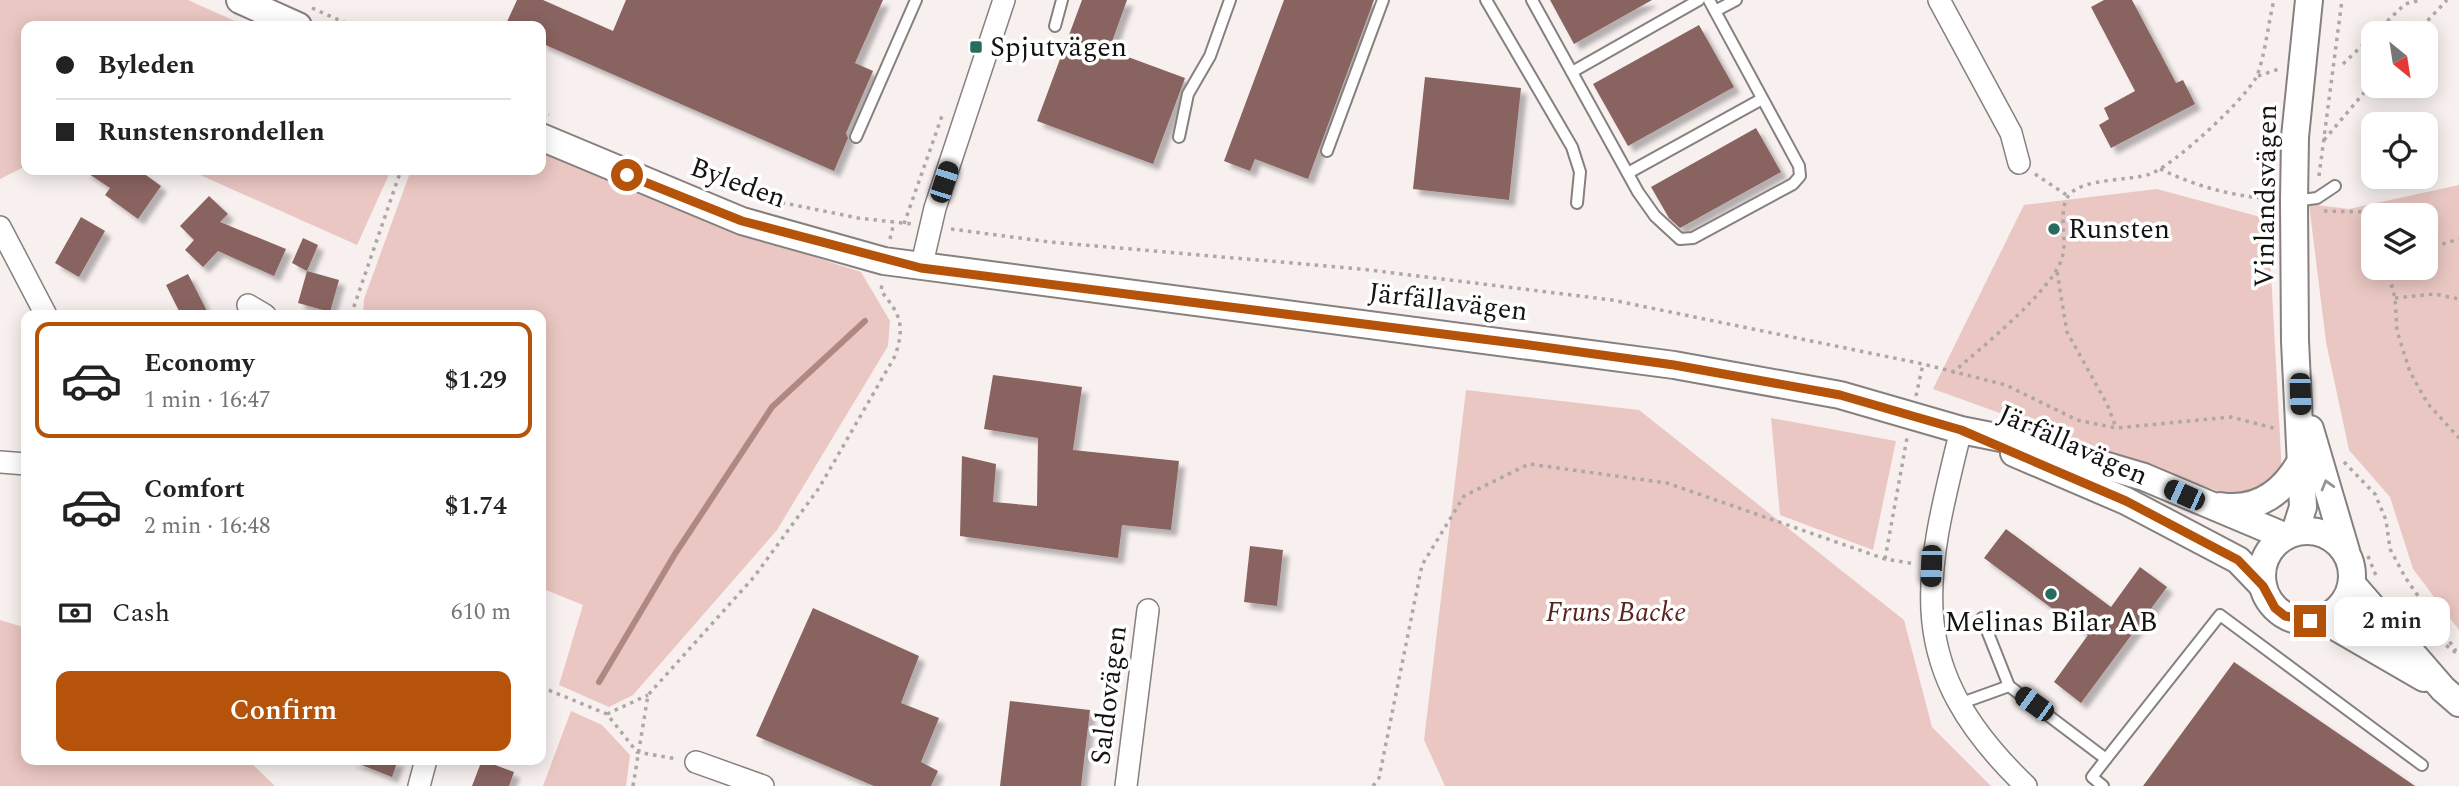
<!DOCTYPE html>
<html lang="en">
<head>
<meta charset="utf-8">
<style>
  body { margin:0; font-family:Spectral,serif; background:#f2f2f2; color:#222; height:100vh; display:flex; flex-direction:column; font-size:26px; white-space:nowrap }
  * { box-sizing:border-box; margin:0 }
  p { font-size:23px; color:#767676 }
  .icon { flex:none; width:38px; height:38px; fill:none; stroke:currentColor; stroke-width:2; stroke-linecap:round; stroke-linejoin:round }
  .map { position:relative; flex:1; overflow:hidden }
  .panel { position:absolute; left:21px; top:310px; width:525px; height:455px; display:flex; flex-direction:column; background:#fff; border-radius:14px; box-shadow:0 4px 18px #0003 }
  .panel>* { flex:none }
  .guide { position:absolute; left:21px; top:21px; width:525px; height:154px; border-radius:14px; box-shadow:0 4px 18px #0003; display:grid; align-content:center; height:154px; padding:0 35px; background:#fff }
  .needle { width:46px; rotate:150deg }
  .tools { position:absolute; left:2361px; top:21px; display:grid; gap:14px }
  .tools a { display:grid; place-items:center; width:77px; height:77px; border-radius:14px; background:#fff; box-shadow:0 4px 18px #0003; font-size:35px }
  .end { position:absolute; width:32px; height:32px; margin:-16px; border:9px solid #b45309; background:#fff; box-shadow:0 0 0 4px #fff }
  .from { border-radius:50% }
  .bubble { position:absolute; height:49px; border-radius:14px; background:#fff; box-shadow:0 4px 18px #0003; font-size:23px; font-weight:600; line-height:49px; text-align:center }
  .car { position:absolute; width:21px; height:42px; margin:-21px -10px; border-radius:9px; box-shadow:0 0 5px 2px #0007; background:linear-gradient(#222 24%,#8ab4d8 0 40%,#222 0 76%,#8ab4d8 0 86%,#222 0) }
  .guide b { display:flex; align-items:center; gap:24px; height:66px; font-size:26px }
  .guide b+b { border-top:2px solid #e0e0e0 }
  .guide i { width:18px; height:18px; background:#222 }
  ul { padding:12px 0 0; list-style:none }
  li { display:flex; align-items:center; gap:21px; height:116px; margin:0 14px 10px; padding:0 21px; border:4px solid transparent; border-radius:14px }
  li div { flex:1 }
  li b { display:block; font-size:26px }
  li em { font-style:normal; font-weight:600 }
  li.current { border-color:#b45309 }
  li>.icon { width:63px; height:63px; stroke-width:1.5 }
  .pay { display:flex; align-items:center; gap:18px; height:77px; padding:0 35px; font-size:26px }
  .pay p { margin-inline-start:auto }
  .primary-button { display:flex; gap:14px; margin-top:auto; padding:14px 35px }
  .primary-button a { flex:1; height:80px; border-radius:14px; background:#b45309; color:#fff; font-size:28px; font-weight:600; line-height:80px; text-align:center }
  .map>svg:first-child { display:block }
  .green { fill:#eac7c2; fill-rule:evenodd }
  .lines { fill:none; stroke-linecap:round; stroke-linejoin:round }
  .stream { stroke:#b08883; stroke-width:6 }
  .building { fill:#89635f; filter:url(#shadow) }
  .service-casing { stroke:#86807f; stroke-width:14 }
  .minor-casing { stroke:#86807f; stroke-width:24 }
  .tertiary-casing { stroke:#86807f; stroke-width:30 }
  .path { stroke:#ada7a6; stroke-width:3.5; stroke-dasharray:3.5 5; stroke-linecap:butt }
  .service { stroke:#fff; stroke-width:10 }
  .minor { stroke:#fff; stroke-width:21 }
  .tertiary { stroke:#fff; stroke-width:26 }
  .oneway { stroke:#969594 }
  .route { stroke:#b45309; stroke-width:9 }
  .poi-dot { fill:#286c5e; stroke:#fff; stroke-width:2.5 }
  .labels { text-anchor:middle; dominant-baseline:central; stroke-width:7; stroke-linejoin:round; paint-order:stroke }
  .poi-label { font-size:28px; fill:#151312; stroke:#fff; text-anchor:start }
  .street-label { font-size:28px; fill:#151312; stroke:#fff }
  .park-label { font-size:28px; font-style:italic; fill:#59241f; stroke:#fff }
</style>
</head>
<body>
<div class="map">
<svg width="2459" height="786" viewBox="0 0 2459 786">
  <defs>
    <filter id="shadow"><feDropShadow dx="6" dy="6" stdDeviation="2" flood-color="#0004"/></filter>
  </defs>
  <rect width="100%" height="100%" fill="#f7f0ef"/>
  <g class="green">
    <path d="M0,0H188L246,26H26V166L0,179Z"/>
    <path d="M541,148L717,226L861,272L890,321L888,346L777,530L633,695L609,707L559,685L583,605L541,588V315H363L364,299L411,170H541Z"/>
    <path d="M189,170H391L357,245Z"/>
    <path d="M2459,185V630L2413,569L2390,497L2349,450L2326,342L2309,204L2349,209ZM2373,215H2426V268H2373Z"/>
    <path d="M2157,189L2268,219L2282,473L2265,487L2232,496L1933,389L2024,205Z"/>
    <path d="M1466,390L1639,410L1904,620L1932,727L1991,786H1445L1424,740Z"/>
    <path d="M1771,418L1896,441L1873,550L1780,515Z"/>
    <path d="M0,620L26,628V760H248L275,786H0Z"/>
    <path d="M571,711L602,725L630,755L626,786H543Z"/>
  </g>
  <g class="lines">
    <path class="stream" d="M599,682L675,554L772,407L865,321"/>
  </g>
  <g class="building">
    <path d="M517,0H543L613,31L626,0H883L855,63L873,71L846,133L848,138L834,171L541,43V26H505Z"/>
    <path d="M1082,0H1127L1109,50L1185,78L1153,164L1037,121Z"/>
    <path d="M1284,0H1374L1308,179L1255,159L1250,171L1224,161Z"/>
    <path d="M1550,0H1652L1574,44Z"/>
    <path d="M2104,0H2132L2176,83L2183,80L2195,104L2111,148L2099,125L2109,119L2104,108L2135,91L2091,7Z"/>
    <path d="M1699,25L1734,87L1628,146L1593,84Z"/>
    <path d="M1425,77L1521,88L1509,200L1413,189Z"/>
    <path d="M1756,128L1781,172L1680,228L1669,218L1651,187Z"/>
    <path d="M83,170H139L161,186L138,219L105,195L110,188Z"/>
    <path d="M209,196L228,214L220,222L286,249L274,276L218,251L203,267L185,250L194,240L180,226Z"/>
    <path d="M81,217L105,231L79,277L55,263Z"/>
    <path d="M303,238L318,245L307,271L292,263Z"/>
    <path d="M307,271L339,280L330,312L298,303Z"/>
    <path d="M188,274L209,315H181L166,285Z"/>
    <path d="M993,375L1082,387L1073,450L1179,461L1171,530L1122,525L1118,558L960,536L962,456L996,464L993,502L1037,506L1038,438L984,429Z"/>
    <path d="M2006,529L2111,607L2140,567L2167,587L2081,703L2054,682L2088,635L1984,558Z"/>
    <path d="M1250,546L1283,550L1277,606L1244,602Z"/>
    <path d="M813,608L919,656L901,703L939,718L921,762L938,771L931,786H874L756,736Z"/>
    <path d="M2234,662L2415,786H2143Z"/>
    <path d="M1010,701L1090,710L1081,786H1000Z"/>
    <path d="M349,760H398L392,777Z"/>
    <path d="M482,760L514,772L509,786H472Z"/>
  </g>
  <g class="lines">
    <defs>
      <g id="service">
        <path d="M1486,0L1572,147L1580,172L1577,203"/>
        <path d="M1532,0L1638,192L1655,216L1680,239L1693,238L1793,184L1800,176L1799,166L1709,0"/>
        <path d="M1715,11L1736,0"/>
        <path d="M1055,26L1062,0"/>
        <path d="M1572,72L1699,0"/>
        <path d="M856,137L916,0"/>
        <path d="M1179,137L1188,94L1210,56L1230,0"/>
        <path d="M1327,151L1383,0"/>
        <path d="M1628,173L1762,99"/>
        <path d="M2294,201L2317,198L2335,186"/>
        <path d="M1982,618L2009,686"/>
        <path d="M1959,704L2009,686L2106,759L2092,777L2103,786"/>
        <path d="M2106,759L2220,615L2422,765"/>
      </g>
      <g id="minor">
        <path d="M1939,0L2011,133L2019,163"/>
        <path d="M0,227L46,315"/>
        <path d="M921,268L935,208L1004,0"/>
        <path d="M248,305L265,315"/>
        <path d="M1961,430C1923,582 1902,667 2026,786"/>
        <path d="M0,462L26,464"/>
        <path d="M696,762L763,786"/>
        <path d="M419,786L426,760"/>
        <path d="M1126,786L1148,610"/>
      </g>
      <g id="tertiary">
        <path d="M240,0L298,26"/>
        <path d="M541,137L742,221L884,261L1674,365L1840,395L1961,430L2036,445L2144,477L2284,536"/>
        <path d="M2310,429L2346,551"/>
        <path d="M2014,453L2126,501L2238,560L2263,586"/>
        <path d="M2220,506C2258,512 2285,491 2302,459"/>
        <circle cx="2307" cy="576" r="45"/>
        <path d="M2295,532L2303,507L2295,341L2294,201L2295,137L2309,0"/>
        <path d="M2352,584L2443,689L2459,703"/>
        <path d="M2322,619L2424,678"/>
      </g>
    </defs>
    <use href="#service" class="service-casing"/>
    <use href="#minor" class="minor-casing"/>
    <use href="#tertiary" class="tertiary-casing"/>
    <g class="path">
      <path d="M312,8L352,26"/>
      <path d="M2375,33L2405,4L2421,0"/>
      <path d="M2416,33L2447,0"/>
      <path d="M2343,64L2373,35"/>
      <path d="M2258,76L2279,69"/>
      <path d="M541,111L549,115"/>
      <path d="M2324,140L2373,82"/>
      <path d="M2160,169C2198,187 2231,196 2273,199"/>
      <path d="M2035,174L2068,196"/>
      <path d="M2319,176L2342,0"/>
      <path d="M740,194L858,218L912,224"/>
      <path d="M2324,211L2369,212L2373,216"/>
      <path d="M904,224L943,113"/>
      <path d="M951,229L1050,242L1361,269L1612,300L1923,364L2006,385L2077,420L2116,428L2231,417L2277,429"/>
      <path d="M890,239L894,222"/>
      <path d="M2426,249L2459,239"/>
      <path d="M2387,268L2395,298L2397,331L2410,372L2428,404L2459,438"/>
      <path d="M2057,272L2067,332L2107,404L2116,428"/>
      <path d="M2395,298L2435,294L2459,299"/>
      <path d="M351,315L401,170"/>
      <path d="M1952,373C1979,350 2053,290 2062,258C2068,240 2057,210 2069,195C2082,178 2130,181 2150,174C2172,167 2252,94 2258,73C2266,50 2268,24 2274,0"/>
      <path d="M1916,396L1923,364"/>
      <path d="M2344,462L2375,494L2386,520L2390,549L2405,577L2456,651"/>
      <path d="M2368,556L2377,578"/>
      <path d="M1885,559L1907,438"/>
      <path d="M2419,625L2459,655"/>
      <path d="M541,687L607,714L637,752L677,759"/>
      <path d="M607,714L648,695"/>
      <path d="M633,786L648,695L754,577L819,488L895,356C905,326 901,315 881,291L882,284"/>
      <path d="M1373,786L1379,778L1422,565L1464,496L1529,464L1667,483L1885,559L1916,564"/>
    </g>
    <use href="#service" class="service"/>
    <use href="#minor" class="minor"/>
    <use href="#tertiary" class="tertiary"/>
  </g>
  <defs><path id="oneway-chevron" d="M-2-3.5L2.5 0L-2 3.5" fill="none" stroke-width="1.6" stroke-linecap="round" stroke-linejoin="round" transform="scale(1.75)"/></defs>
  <use class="oneway" href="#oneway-chevron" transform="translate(2327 485) rotate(-106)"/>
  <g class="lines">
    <path class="route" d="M627,175L742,221L921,268L1522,344L1674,365L1840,395L1961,430L2126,501L2238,560L2263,586L2275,608L2285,616L2310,621"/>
  </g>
  <g class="poi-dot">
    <rect x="969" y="40" width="14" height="14" rx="3.5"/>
    <circle cx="2054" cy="229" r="7"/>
    <circle cx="2051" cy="594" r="7"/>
  </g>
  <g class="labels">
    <g class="poi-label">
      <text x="990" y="47">Spjutvägen</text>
      <text x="2068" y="229">Runsten</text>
      <text x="2051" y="622" text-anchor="middle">Melinas Bilar AB</text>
    </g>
    <g class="street-label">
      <text transform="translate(738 183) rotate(20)">Byleden</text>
      <text transform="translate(2266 196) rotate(-89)">Vinlandsvägen</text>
      <text transform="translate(1448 302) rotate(7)">Järfällavägen</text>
      <text transform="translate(2073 445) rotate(24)">Järfällavägen</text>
      <text transform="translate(1109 695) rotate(-83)">Saldovägen</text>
    </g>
    <g class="park-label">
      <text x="1616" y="612">Fruns Backe</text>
    </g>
  </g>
</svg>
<div class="tools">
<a><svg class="needle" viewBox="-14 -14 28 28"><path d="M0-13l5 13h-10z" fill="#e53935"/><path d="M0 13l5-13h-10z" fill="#767676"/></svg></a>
<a><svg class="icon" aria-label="locate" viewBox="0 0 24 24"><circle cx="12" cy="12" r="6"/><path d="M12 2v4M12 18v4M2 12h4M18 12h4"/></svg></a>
<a><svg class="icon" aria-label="layers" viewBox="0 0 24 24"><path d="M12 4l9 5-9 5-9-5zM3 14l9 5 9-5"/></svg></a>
</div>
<i class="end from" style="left:627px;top:175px"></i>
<i class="end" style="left:2310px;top:621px"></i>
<div class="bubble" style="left:2334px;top:597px;width:116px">2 min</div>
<i class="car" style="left:944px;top:182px;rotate:18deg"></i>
<i class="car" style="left:2300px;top:394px;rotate:178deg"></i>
<i class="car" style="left:2184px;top:495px;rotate:294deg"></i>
<i class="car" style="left:1931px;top:566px;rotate:182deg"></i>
<i class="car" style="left:2034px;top:704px;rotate:306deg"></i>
<div class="guide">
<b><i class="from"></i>Byleden</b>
<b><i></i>Runstensrondellen</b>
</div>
<section class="panel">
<ul>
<li class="current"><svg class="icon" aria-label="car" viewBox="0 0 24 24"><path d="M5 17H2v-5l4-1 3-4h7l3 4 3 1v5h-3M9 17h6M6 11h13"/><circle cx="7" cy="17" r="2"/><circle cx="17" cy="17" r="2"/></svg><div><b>Economy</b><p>1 min · 16:47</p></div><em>$1.29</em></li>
<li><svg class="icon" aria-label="car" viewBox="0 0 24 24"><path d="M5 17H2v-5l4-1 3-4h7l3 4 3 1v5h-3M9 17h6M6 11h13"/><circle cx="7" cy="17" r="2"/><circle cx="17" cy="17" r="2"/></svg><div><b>Comfort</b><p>2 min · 16:48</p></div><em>$1.74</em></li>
</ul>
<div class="pay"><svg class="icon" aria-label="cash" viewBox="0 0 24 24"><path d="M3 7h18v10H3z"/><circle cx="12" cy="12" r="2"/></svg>Cash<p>610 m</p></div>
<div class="primary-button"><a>Confirm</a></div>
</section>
</div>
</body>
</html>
